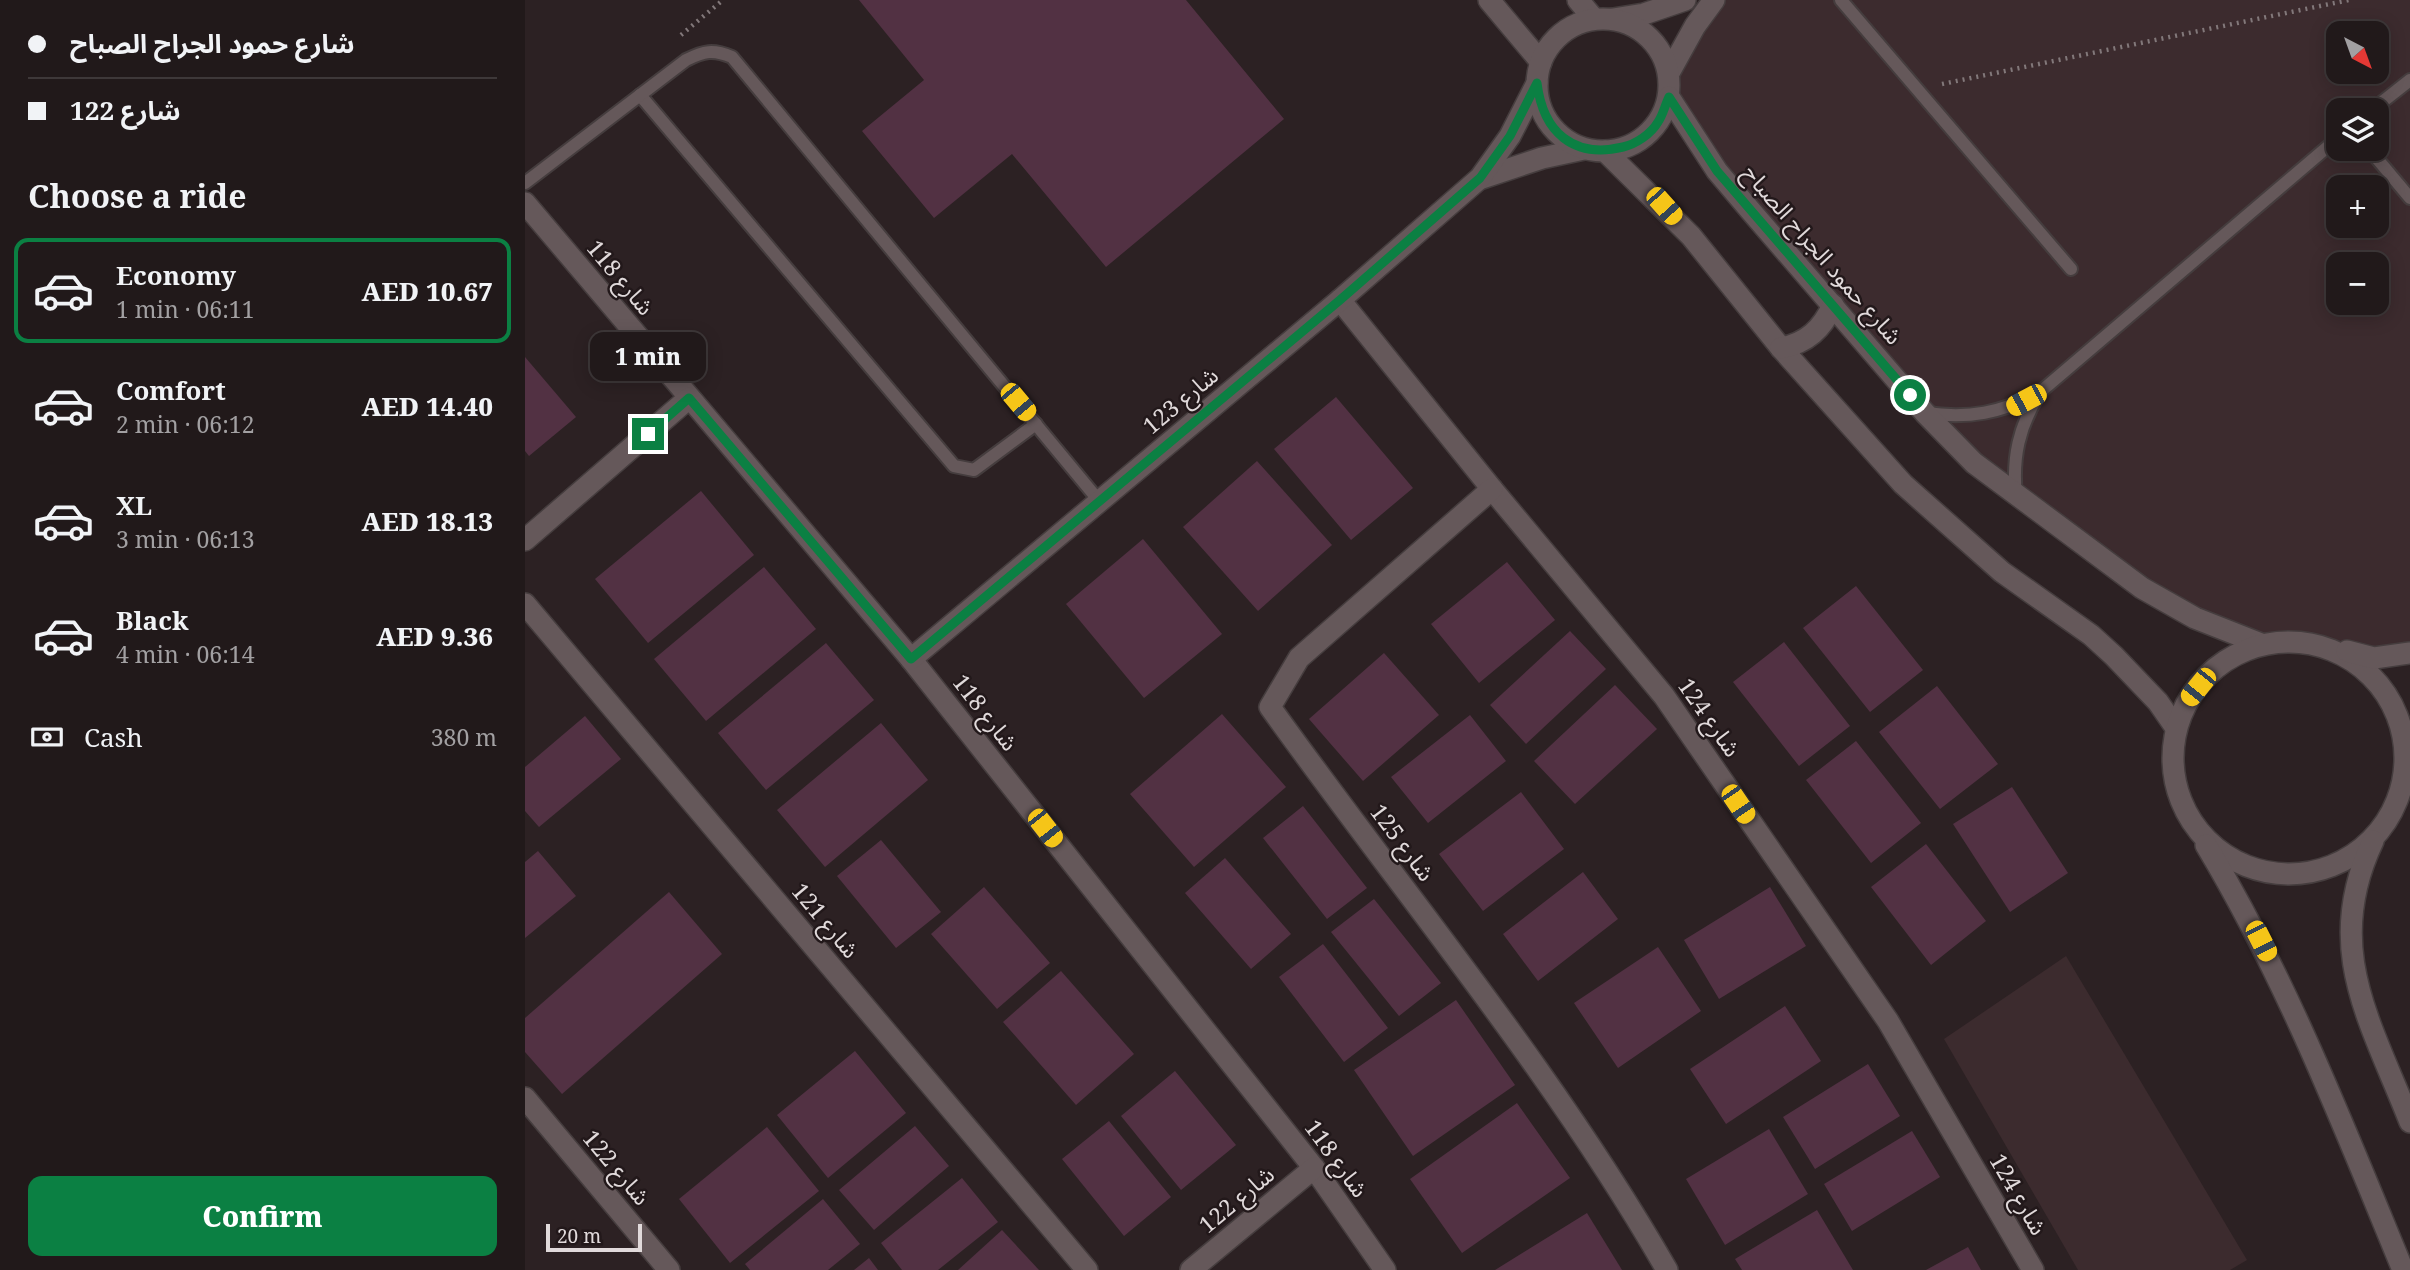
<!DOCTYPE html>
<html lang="en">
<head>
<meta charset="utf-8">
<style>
  body { margin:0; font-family:"Noto Serif","Noto Sans Arabic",serif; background:#2d2627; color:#f1f3f6; height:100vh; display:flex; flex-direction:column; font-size:26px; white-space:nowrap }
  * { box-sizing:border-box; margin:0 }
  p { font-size:23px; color:#a2a0a2 }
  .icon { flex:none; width:38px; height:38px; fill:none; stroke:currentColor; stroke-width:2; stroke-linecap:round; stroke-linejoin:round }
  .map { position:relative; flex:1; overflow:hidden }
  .sheet { display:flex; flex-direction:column; background:#21191a; width:525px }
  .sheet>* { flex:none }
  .hud { display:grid; align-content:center; height:154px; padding:0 28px; background:#21191a }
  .needle { width:46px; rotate:139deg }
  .tools { position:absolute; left:1801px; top:21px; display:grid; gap:14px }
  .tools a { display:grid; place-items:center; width:63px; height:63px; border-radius:14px; background:#21191a; box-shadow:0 4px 18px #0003,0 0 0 2px #3e3839; font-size:35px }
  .scale { position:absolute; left:21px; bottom:18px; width:96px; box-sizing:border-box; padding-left:7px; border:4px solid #e1dadb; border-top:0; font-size:19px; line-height:24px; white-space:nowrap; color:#e1dadb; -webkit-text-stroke:5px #22181a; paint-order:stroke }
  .end { position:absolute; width:32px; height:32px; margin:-16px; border:9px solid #0b8043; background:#fff; box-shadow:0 0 0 4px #fff }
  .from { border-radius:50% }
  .bubble { position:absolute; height:49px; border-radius:14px; background:#21191a; box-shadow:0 4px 18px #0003,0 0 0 2px #3e3839; font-size:23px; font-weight:800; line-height:49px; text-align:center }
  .car { position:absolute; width:21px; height:42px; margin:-21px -10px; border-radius:9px; box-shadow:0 0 5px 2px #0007; background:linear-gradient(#f5c518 24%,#345 0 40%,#f5c518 0 76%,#345 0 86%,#f5c518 0) }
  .hud b { display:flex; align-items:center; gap:24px; height:66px; font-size:26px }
  .hud b+b { border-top:2px solid #3e3839 }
  .hud i { width:18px; height:18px; background:#f1f3f6 }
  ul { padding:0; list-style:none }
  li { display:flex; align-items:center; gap:21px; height:105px; margin:0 14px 10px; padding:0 14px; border:4px solid transparent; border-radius:14px }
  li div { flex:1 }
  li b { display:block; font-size:26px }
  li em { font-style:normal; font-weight:800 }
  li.selected { border-color:#0b8043 }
  li>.icon { width:63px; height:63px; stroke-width:1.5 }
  h2 { padding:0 28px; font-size:32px; line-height:84px }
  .pay { display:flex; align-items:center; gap:18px; height:77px; padding:0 28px; font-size:26px }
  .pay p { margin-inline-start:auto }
  .action { display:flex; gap:14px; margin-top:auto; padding:14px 28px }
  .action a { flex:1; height:80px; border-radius:14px; background:#0b8043; color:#fff; font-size:28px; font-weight:800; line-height:80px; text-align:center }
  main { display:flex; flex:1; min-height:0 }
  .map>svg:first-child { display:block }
  .built { fill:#3c2b2e; fill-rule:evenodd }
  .building { fill:#523143 }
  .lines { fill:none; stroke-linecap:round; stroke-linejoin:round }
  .lane-casing { stroke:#453d3e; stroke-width:16 }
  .street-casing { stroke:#453d3e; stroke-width:24 }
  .secondary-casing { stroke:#453d3e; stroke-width:24 }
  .path { stroke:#82787a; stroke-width:4.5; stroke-dasharray:2 5; stroke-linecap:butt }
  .lane { stroke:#65585a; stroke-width:12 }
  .street { stroke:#65585a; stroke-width:21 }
  .secondary { stroke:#65585a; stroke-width:21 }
  .route { stroke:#0b8043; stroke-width:9 }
  .labels { text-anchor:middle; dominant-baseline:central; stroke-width:5; stroke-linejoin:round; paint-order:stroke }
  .street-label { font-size:23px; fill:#e1dadb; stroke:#22181a }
</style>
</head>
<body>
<main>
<section class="sheet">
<div class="hud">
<b><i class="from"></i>شارع حمود الجراح الصباح</b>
<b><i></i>شارع 122</b>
</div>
<h2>Choose a ride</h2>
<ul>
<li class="selected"><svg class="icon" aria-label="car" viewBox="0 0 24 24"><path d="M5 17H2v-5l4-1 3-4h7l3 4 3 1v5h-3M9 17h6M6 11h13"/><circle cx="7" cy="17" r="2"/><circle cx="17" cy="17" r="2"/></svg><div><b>Economy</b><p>1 min · 06:11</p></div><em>AED 10.67</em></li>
<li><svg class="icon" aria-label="car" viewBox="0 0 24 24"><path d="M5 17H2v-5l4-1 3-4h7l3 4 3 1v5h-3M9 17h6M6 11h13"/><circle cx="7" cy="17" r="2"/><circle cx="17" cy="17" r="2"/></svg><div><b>Comfort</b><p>2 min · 06:12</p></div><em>AED 14.40</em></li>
<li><svg class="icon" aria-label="car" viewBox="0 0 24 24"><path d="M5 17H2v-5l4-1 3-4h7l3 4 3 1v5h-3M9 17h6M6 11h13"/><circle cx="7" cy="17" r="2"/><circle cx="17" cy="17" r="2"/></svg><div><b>XL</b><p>3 min · 06:13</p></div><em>AED 18.13</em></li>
<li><svg class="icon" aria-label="car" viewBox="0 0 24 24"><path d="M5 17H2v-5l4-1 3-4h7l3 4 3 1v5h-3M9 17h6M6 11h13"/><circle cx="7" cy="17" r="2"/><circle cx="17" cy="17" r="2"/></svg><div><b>Black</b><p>4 min · 06:14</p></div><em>AED 9.36</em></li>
</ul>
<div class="pay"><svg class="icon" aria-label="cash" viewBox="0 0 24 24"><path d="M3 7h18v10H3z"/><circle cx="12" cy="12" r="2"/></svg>Cash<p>380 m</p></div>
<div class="action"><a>Confirm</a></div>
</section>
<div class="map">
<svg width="1885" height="1270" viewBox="0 0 1885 1270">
  <rect width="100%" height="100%" fill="#2c2123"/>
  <g class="built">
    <path d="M1189,0H1885V653L1849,658L1770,641L1736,644L1670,618L1449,463L1144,97V73ZM1813,33H1852V72H1813ZM1813,110H1852V149H1813ZM1813,187H1852V226H1813ZM1813,264H1852V303H1813Z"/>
    <path d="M1541,956L1722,1260L1705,1270H1553L1419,1039Z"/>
  </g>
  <g class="building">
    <path d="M334,0H661L759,119L581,267L487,154L409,218L337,131L399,80Z"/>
    <path d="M0,357L51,417L4,456L0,451Z"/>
    <path d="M811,397L888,488L826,540L749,449Z"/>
    <path d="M732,461L807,545L733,611L658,527Z"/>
    <path d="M176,491L229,555L123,643L70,579Z"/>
    <path d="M618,539L697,634L619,698L541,604Z"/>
    <path d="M982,562L1030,620L954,683L906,624Z"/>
    <path d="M239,567L291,629L181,721L129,659Z"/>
    <path d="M1331,586L1398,670L1345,712L1278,628Z"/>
    <path d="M1045,631L1081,669L1001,744L965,705Z"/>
    <path d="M1259,642L1325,726L1274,766L1208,682Z"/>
    <path d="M301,643L349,700L241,790L193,733Z"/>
    <path d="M859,653L914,715L838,781L784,719Z"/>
    <path d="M1090,685L1132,729L1050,804L1009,761Z"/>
    <path d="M1412,686L1473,764L1415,809L1354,732Z"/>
    <path d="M697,714L761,787L669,867L605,794Z"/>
    <path d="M945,715L981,761L903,823L866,777Z"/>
    <path d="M60,716L96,759L14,827L0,811V767Z"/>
    <path d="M356,723L403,780L300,867L252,810Z"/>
    <path d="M1331,741L1396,823L1346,863L1281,780Z"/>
    <path d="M1487,787L1543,873L1485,912L1428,824Z"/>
    <path d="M996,792L1039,849L958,911L914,854Z"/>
    <path d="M778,806L842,888L802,919L738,838Z"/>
    <path d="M356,840L416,912L371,948L312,876Z"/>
    <path d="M1401,844L1461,921L1406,965L1346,887Z"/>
    <path d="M13,851L51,896L0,938V862Z"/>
    <path d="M700,858L766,934L726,969L660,893Z"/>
    <path d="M1058,872L1093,919L1013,981L978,934Z"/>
    <path d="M459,887L525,963L472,1009L406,934Z"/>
    <path d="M1245,887L1281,946L1194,999L1159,940Z"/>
    <path d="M144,892L197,954L37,1094L0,1052V1018Z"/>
    <path d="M849,899L916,983L874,1016L806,932Z"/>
    <path d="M798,944L863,1028L819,1062L754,977Z"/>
    <path d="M1133,947L1176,1011L1093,1068L1049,1003Z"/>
    <path d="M536,971L609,1054L551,1105L478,1022Z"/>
    <path d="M931,1000L990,1085L888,1156L829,1070Z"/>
    <path d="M1260,1006L1296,1061L1201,1124L1165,1069Z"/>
    <path d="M330,1051L381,1113L303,1178L252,1115Z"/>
    <path d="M1343,1064L1375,1116L1290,1169L1258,1117Z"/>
    <path d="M650,1071L711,1145L656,1190L596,1116Z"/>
    <path d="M992,1103L1045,1178L937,1253L885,1179Z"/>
    <path d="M584,1121L646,1197L599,1236L537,1159Z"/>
    <path d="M390,1126L424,1166L349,1230L314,1190Z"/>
    <path d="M242,1127L294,1191L205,1263L154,1199Z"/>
    <path d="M1244,1129L1283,1194L1200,1245L1161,1179Z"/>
    <path d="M1387,1131L1415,1177L1327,1231L1299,1184Z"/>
    <path d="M437,1178L473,1222L413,1270H377L356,1243Z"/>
    <path d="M298,1199L335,1244L303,1270H225L220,1264Z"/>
    <path d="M1292,1210L1328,1270H1217L1210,1259Z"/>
    <path d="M1062,1213L1097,1270H970Z"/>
    <path d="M477,1230L514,1270H433Z"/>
    <path d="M1443,1247L1456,1270H1401Z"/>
    <path d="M344,1258L353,1270H329Z"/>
  </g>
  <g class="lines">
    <defs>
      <g id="lane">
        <path d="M1316,0L1546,269"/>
        <path d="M115,95L429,466L449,470L511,424"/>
        <path d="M1847,110L1885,80"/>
        <path d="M1844,149L1885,198"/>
        <path d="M0,183L161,60C179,51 188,49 207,57L575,502"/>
        <path d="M1401,413C1444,419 1476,413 1514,393L1813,138"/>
        <path d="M1491,496C1487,457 1494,427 1514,394"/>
      </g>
      <g id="street">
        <path d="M1088,19L1119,14L1160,0"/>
        <path d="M1144,73L1170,26L1189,0"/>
        <path d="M957,178L1017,158L1059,149"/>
        <path d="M0,203L386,659L789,1168L860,1270"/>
        <path d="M815,300L967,489L1139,696L1363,1021L1508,1270"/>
        <path d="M967,489L774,658L745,707C878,893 1028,1071 1142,1270"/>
        <path d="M0,540L164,398"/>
        <path d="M0,604L562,1270"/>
        <path d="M386,659L815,300L955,178L985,136L1012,83"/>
        <path d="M0,1098L144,1270"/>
        <path d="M666,1270L789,1168"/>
      </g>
      <g id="secondary">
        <path d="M964,0L1016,62"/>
        <path d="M1053,0L1069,19"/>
        <circle cx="1078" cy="85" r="66"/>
        <path d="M1144,97L1192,171L1225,210L1400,413L1449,463L1617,588L1670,618L1736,644"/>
        <path d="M1080,151L1166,236L1256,348L1378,484L1477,572L1566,635L1589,656L1633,702L1651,728"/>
        <path d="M1256,348C1282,343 1297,329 1308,305"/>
        <circle cx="1764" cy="758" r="116"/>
        <path d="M1822,651L1849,658L1885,653"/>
        <path d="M1848,841C1797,948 1846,1022 1885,1122"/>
        <path d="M1681,845C1762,980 1818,1125 1878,1270"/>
      </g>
    </defs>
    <use href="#lane" class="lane-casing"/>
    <use href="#street" class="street-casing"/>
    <use href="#secondary" class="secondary-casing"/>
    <g class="path">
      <path d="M156,35L198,0"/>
      <path d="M1417,84L1824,0"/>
    </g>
    <use href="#lane" class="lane"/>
    <use href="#street" class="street"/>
    <use href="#secondary" class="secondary"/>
  </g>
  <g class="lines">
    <path class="route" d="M123,434L164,398L386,659L815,300L955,178L985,136L1012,83C1018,132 1048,159 1098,147C1111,144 1126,134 1133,122C1138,115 1140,105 1144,97L1192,171L1385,395"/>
  </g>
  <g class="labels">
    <g class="street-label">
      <text transform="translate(1298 254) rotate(49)">شارع حمود الجراح الصباح</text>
      <text transform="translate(96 277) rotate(50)">شارع 118</text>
      <text transform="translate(655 400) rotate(-40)">شارع 123</text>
      <text transform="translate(461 712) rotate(52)">شارع 118</text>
      <text transform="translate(1185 717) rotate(55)">شارع 124</text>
      <text transform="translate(878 842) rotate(53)">شارع 125</text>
      <text transform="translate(301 920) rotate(50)">شارع 121</text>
      <text transform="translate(812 1158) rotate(54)">شارع 118</text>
      <text transform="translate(92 1167) rotate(50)">شارع 122</text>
      <text transform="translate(1494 1194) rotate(60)">شارع 124</text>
      <text transform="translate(711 1199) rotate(-40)">شارع 122</text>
    </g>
  </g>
</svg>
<div class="tools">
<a><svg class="needle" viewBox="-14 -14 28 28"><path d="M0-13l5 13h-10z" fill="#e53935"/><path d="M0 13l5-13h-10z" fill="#a2a0a2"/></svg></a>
<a><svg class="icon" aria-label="layers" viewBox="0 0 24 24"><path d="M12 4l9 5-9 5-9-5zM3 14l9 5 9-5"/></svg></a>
<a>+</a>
<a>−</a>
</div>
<div class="scale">20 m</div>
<i class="end from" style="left:1385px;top:395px"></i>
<i class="end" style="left:123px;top:434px"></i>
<div class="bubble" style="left:65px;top:332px;width:116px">1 min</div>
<i class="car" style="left:1139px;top:206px;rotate:138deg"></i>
<i class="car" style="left:1501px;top:400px;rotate:242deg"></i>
<i class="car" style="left:493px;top:402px;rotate:140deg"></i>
<i class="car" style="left:1673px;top:687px;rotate:219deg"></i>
<i class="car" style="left:1213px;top:804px;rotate:146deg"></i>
<i class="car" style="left:520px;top:828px;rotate:142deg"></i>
<i class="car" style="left:1736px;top:941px;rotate:153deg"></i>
</div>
</main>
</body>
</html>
